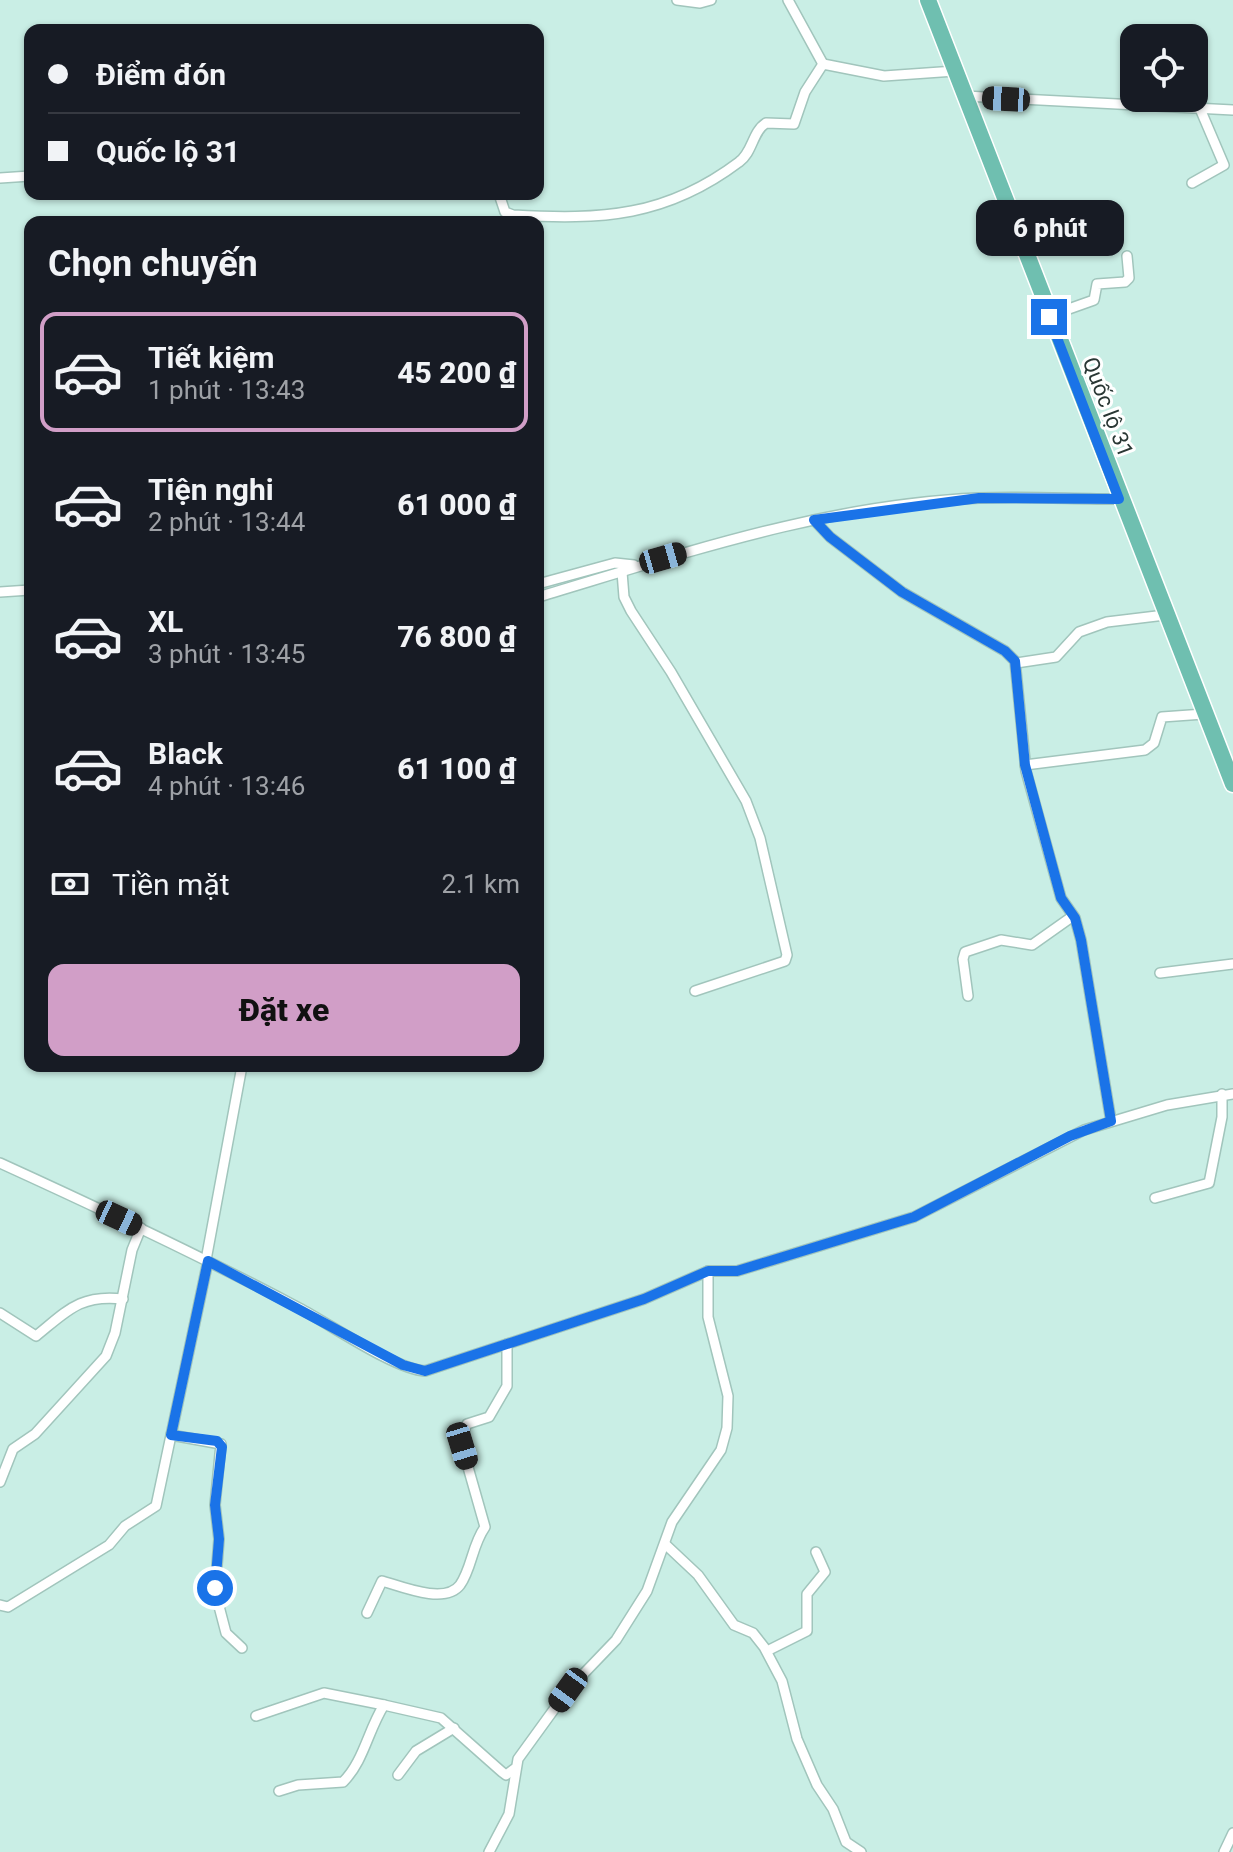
<!DOCTYPE html>
<html lang="vi">
<head>
<meta charset="utf-8">
<style>
  body { margin:0; font-family:Roboto,sans-serif; background:#20242c; color:#f1f3f6; height:100vh; display:flex; flex-direction:column; font-size:30px; white-space:nowrap }
  * { box-sizing:border-box; margin:0 }
  p { font-size:26px; color:#9ea1a6 }
  .icon { flex:none; width:44px; height:44px; fill:none; stroke:currentColor; stroke-width:2; stroke-linecap:round; stroke-linejoin:round }
  .map { position:relative; flex:1; overflow:hidden }
  .details { position:absolute; left:24px; top:216px; width:520px; height:856px; display:flex; flex-direction:column; background:#171b24; border-radius:16px; box-shadow:0 2px 6px #0004 }
  .details>* { flex:none }
  .top-card { position:absolute; left:24px; top:24px; width:520px; height:176px; border-radius:16px; box-shadow:0 2px 6px #0004; display:grid; align-content:center; height:176px; padding:0 24px; background:#171b24 }
  .fabs { position:absolute; left:1120px; top:24px; display:grid; gap:16px }
  .fabs a { display:grid; place-items:center; width:88px; height:88px; border-radius:16px; background:#171b24; box-shadow:0 2px 6px #0004; font-size:40px }
  .end { position:absolute; width:36px; height:36px; margin:-18px; border:10px solid #1a73e8; background:#fff; box-shadow:0 0 0 4px #fff }
  .from { border-radius:50% }
  .bubble { position:absolute; height:56px; border-radius:16px; background:#171b24; box-shadow:0 2px 6px #0004; font-size:26px; font-weight:800; line-height:56px; text-align:center }
  .car { position:absolute; width:24px; height:48px; margin:-24px -12px; border-radius:10px; box-shadow:0 0 6px 2px #0007; background:linear-gradient(#222 24%,#8ab4d8 0 40%,#222 0 76%,#8ab4d8 0 86%,#222 0) }
  .top-card b { display:flex; align-items:center; gap:28px; height:76px; font-size:30px }
  .top-card b+b { border-top:2px solid #363941 }
  .top-card i { width:20px; height:20px; background:#f1f3f6 }
  ul { padding:0; list-style:none }
  li { display:flex; align-items:center; gap:24px; height:120px; margin:0 16px 12px; padding:0 8px; border:4px solid transparent; border-radius:16px }
  li div { flex:1 }
  li b { display:block; font-size:30px }
  li em { font-style:normal; font-weight:800 }
  li.active { border-color:#d19ec7 }
  li>.icon { width:72px; height:72px; stroke-width:1.5 }
  h2 { padding:0 24px; font-size:36px; line-height:96px }
  .pay { display:flex; align-items:center; gap:20px; height:88px; padding:0 24px; font-size:30px }
  .pay p { margin-inline-start:auto }
  .action { display:flex; gap:16px; margin-top:auto; padding:16px 24px }
  .action a { flex:1; height:92px; border-radius:16px; background:#d19ec7; color:#111; font-size:32px; font-weight:800; line-height:92px; text-align:center }
  .map>svg:first-child { display:block }
  .lines { fill:none; stroke-linecap:round; stroke-linejoin:round }
  .minor-casing { stroke:#a1c5bc; stroke-width:12 }
  .trunk-casing { stroke:#fff; stroke-width:19 }
  .minor { stroke:#fff; stroke-width:9 }
  .trunk { stroke:#6fbfb0; stroke-width:16 }
  .route { stroke:#1a73e8; stroke-width:10 }
  .labels { text-anchor:middle; dominant-baseline:central; stroke-width:6; stroke-linejoin:round; paint-order:stroke }
  .street-label { font-size:22px; fill:#293734; stroke:#fff }
</style>
</head>
<body>
<div class="map">
<svg width="1233" height="1852" viewBox="0 0 1233 1852">
  <rect width="100%" height="100%" fill="#c9eee5"/>
  <g class="lines">
    <defs>
      <g id="minor">
        <path d="M677,0L700,3L711,0"/>
        <path d="M788,0L823,64"/>
        <path d="M965,96L1233,110"/>
        <path d="M0,178L30,176"/>
        <path d="M1192,183L1224,165L1201,111"/>
        <path d="M499,194L505,212L513,215C602,220 666,217 739,162C753,152 752,132 766,123L794,124L805,92L823,64L884,76L955,71"/>
        <path d="M1049,316L1094,300L1097,284L1125,282L1129,278L1127,256"/>
        <path d="M814,520L830,537L902,592L1005,651L1015,661L1026,771L1061,898L1075,918L1081,940L1111,1121"/>
        <path d="M622,572L624,597L631,611L671,672L746,801L760,838L787,955L785,961L695,991"/>
        <path d="M538,584L615,563L634,565"/>
        <path d="M0,592L30,590"/>
        <path d="M538,597C682,554 827,504 979,498C1025,496 1072,499 1119,499"/>
        <path d="M1016,663L1056,657L1079,632L1107,622L1165,615"/>
        <path d="M1025,765L1145,750L1154,743L1162,717L1204,714"/>
        <path d="M1160,973L1233,964"/>
        <path d="M968,996L963,959L965,952L1001,940L1032,945L1073,916"/>
        <path d="M0,1163C101,1209 201,1256 299,1308C330,1324 394,1369 425,1371L644,1299L708,1271H737L914,1217L1084,1130L1167,1105L1233,1094"/>
        <path d="M1155,1198L1209,1183L1222,1117V1094"/>
        <path d="M206,1260L242,1066"/>
        <path d="M0,1313L36,1336C67,1311 80,1294 123,1299"/>
        <path d="M171,1435L221,1444L215,1505L219,1539L215,1591L226,1633L242,1648"/>
        <path d="M0,1482L13,1449L35,1434L106,1356L115,1333L132,1250L141,1228"/>
        <path d="M665,1544L698,1575L734,1625L753,1633L764,1647L782,1681L797,1739L817,1785L833,1809L846,1842L861,1852"/>
        <path d="M0,1605L8,1607L109,1545L125,1526L156,1506L208,1261"/>
        <path d="M367,1613L382,1581C400,1586 445,1605 460,1585C472,1568 472,1545 485,1527L462,1446L461,1438L467,1424L489,1417L507,1386V1344"/>
        <path d="M767,1651L807,1631V1594L825,1572L816,1552"/>
        <path d="M256,1716L324,1693L384,1705"/>
        <path d="M398,1775L416,1751L454,1728"/>
        <path d="M279,1791L298,1785L343,1782C364,1761 368,1730 384,1705L441,1718L502,1772L506,1775L514,1769"/>
        <path d="M489,1852L509,1814L518,1759L568,1690L616,1640L647,1591L672,1522L721,1450L727,1428L728,1396L708,1317V1271"/>
        <path d="M1224,1852L1233,1833"/>
      </g>
      <path id="trunk" d="M928,0L1233,784"/>
    </defs>
    <use href="#minor" class="minor-casing"/>
    <use href="#trunk" class="trunk-casing"/>
    <use href="#minor" class="minor"/>
    <use href="#trunk" class="trunk"/>
  </g>
  <g class="lines">
    <path class="route" d="M215,1588L219,1539L215,1505L222,1447L217,1441L171,1435L208,1261L403,1365L425,1371L644,1299L708,1271H737L914,1217L1070,1136L1111,1121L1081,940L1075,918L1061,898L1025,765L1015,661L1005,651L902,592L830,537L814,520L979,498L1119,499L1049,317"/>
  </g>
  <g class="labels">
    <g class="street-label">
      <text transform="translate(1108 407) rotate(69)">Quốc lộ 31</text>
    </g>
  </g>
</svg>
<div class="fabs">
<a><svg class="icon" aria-label="locate" viewBox="0 0 24 24"><circle cx="12" cy="12" r="6"/><path d="M12 2v4M12 18v4M2 12h4M18 12h4"/></svg></a>
</div>
<i class="end from" style="left:215px;top:1588px"></i>
<i class="end" style="left:1049px;top:317px"></i>
<div class="bubble" style="left:976px;top:200px;width:148px">6 phút</div>
<i class="car" style="left:1006px;top:99px;rotate:273deg"></i>
<i class="car" style="left:663px;top:558px;rotate:74deg"></i>
<i class="car" style="left:119px;top:1218px;rotate:115deg"></i>
<i class="car" style="left:462px;top:1446px;rotate:163deg"></i>
<i class="car" style="left:568px;top:1690px;rotate:216deg"></i>
<div class="top-card">
<b><i class="from"></i>Điểm đón</b>
<b><i></i>Quốc lộ 31</b>
</div>
<section class="details">
<h2>Chọn chuyến</h2>
<ul>
<li class="active"><svg class="icon" aria-label="car" viewBox="0 0 24 24"><path d="M5 17H2v-5l4-1 3-4h7l3 4 3 1v5h-3M9 17h6M6 11h13"/><circle cx="7" cy="17" r="2"/><circle cx="17" cy="17" r="2"/></svg><div><b>Tiết kiệm</b><p>1 phút · 13:43</p></div><em>45 200 ₫</em></li>
<li><svg class="icon" aria-label="car" viewBox="0 0 24 24"><path d="M5 17H2v-5l4-1 3-4h7l3 4 3 1v5h-3M9 17h6M6 11h13"/><circle cx="7" cy="17" r="2"/><circle cx="17" cy="17" r="2"/></svg><div><b>Tiện nghi</b><p>2 phút · 13:44</p></div><em>61 000 ₫</em></li>
<li><svg class="icon" aria-label="car" viewBox="0 0 24 24"><path d="M5 17H2v-5l4-1 3-4h7l3 4 3 1v5h-3M9 17h6M6 11h13"/><circle cx="7" cy="17" r="2"/><circle cx="17" cy="17" r="2"/></svg><div><b>XL</b><p>3 phút · 13:45</p></div><em>76 800 ₫</em></li>
<li><svg class="icon" aria-label="car" viewBox="0 0 24 24"><path d="M5 17H2v-5l4-1 3-4h7l3 4 3 1v5h-3M9 17h6M6 11h13"/><circle cx="7" cy="17" r="2"/><circle cx="17" cy="17" r="2"/></svg><div><b>Black</b><p>4 phút · 13:46</p></div><em>61 100 ₫</em></li>
</ul>
<div class="pay"><svg class="icon" aria-label="cash" viewBox="0 0 24 24"><path d="M3 7h18v10H3z"/><circle cx="12" cy="12" r="2"/></svg>Tiền mặt<p>2.1 km</p></div>
<div class="action"><a>Đặt xe</a></div>
</section>
</div>
</body>
</html>
